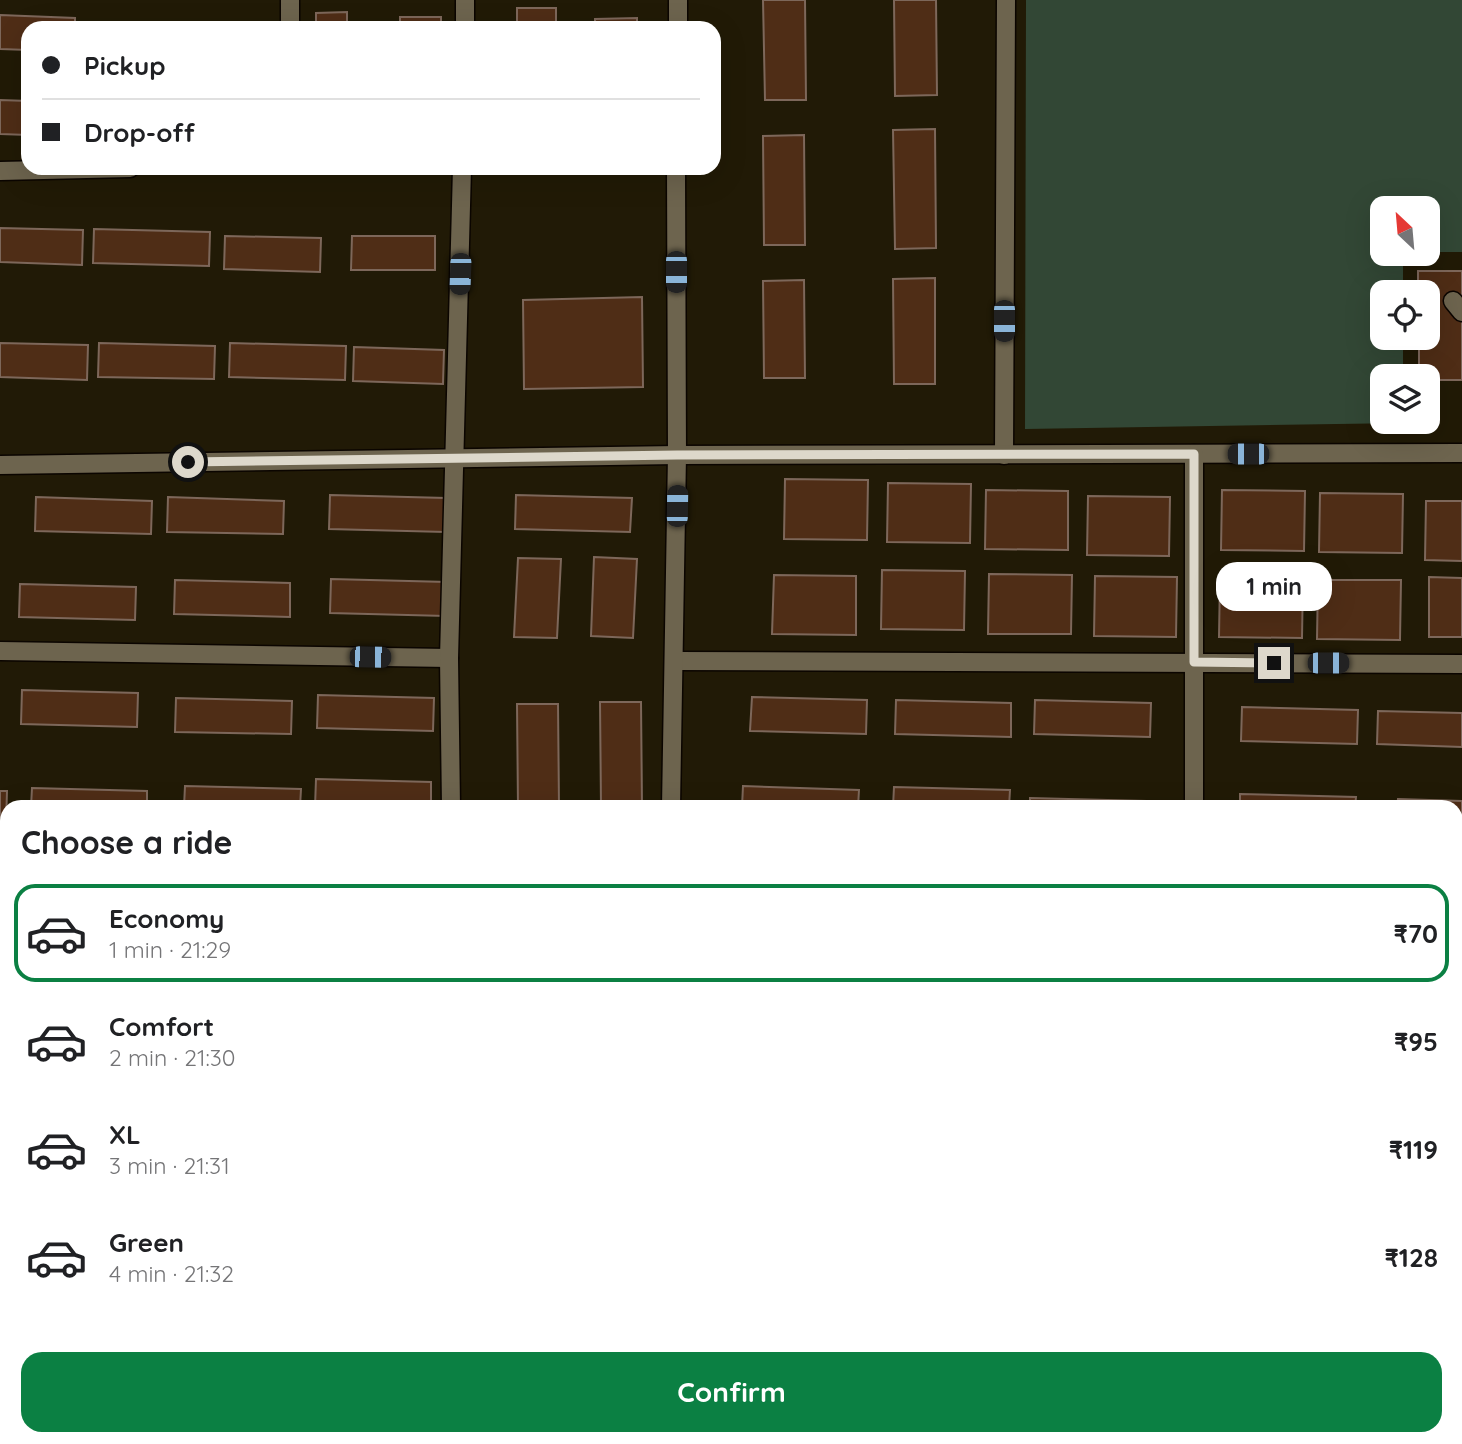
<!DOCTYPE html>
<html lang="en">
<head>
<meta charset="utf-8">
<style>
  body { margin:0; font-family:Quicksand,sans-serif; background:#f2f2f2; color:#202124; height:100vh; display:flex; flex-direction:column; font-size:26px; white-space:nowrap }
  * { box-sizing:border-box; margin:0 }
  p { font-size:23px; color:#757577 }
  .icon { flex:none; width:38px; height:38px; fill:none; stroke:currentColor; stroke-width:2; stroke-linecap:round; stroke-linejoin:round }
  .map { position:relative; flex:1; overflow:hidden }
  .sheet { position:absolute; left:0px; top:800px; width:1463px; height:646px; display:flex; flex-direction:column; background:#fff; border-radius:21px 21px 0 0; box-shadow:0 7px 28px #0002 }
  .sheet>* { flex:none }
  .hud { position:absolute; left:21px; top:21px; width:700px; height:154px; border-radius:21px; box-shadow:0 7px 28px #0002; display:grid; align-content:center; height:154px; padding:0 21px; background:#fff }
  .needle { width:46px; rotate:334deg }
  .controls { position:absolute; left:1370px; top:196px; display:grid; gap:14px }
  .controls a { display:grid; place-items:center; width:70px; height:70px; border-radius:14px; background:#fff; box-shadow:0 7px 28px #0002; font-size:35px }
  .end { position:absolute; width:32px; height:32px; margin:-16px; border:9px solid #ddd8cb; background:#111; box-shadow:0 0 0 4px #111 }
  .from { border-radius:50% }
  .bubble { position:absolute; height:49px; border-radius:21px; background:#fff; box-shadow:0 7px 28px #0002; font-size:23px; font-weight:800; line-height:49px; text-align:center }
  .car { position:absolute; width:21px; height:42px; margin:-21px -10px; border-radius:9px; box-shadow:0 0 5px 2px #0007; background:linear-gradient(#222 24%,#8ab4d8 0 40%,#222 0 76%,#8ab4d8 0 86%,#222 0) }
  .hud b { display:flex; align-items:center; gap:24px; height:66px; font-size:26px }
  .hud b+b { border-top:2px solid #e0e0e0 }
  .hud i { width:18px; height:18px; background:#202124 }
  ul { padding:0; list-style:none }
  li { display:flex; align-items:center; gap:21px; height:98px; margin:0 14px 10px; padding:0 7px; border:4px solid transparent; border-radius:21px }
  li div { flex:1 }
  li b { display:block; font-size:26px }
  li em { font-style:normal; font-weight:800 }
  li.on { border-color:#0b8043 }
  li>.icon { width:63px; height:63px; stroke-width:1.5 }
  h2 { padding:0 21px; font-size:32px; line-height:84px }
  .primary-button { display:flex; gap:14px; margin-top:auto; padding:14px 21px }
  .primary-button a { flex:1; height:80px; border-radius:21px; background:#0b8043; color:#fff; font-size:28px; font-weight:800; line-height:80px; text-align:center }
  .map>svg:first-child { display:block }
  .green { fill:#324735 }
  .building { fill:#4f2d16; stroke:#7d675a; stroke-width:2 }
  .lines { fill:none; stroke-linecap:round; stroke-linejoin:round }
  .minor-casing { stroke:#0b0500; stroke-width:21 }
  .minor { stroke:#6d644e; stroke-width:18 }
  .route { stroke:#ddd8cb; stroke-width:9 }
</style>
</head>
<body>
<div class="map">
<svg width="1462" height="1444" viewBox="0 0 1462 1444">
  <rect width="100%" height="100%" fill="#211a06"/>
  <g class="green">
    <path d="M1026,0H1462V252H1428V208H1382V254H1403V292H1382V338H1403V376H1382V422L1404,423L1025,429Z"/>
    <path d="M497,1438H730L732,1444H481Z"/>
  </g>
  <g class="building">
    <path d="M763,0H805L806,100H765Z"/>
    <path d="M894,0H936L937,95L895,96Z"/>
    <rect x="517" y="8" width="39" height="20"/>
    <path d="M347,12V28H316V13Z"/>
    <path d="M0,15L75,18V28H28V50L0,49Z"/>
    <rect x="400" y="17" width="41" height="11"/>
    <path d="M637,18V28H595V19Z"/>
    <path d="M108,22L224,25V28H107Z"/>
    <path d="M0,100L28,101V135L0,134Z"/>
    <path d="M935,129L936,248L895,249L893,130Z"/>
    <path d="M804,135L805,245H764L763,136Z"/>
    <path d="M0,228L83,230L82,265L0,262Z"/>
    <path d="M94,229L210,232L209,266L93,263Z"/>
    <path d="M225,236L321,238L320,272L224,269Z"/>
    <path d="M352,236H435V270H351Z"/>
    <path d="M1418,271H1462V380H1428V376H1419V338H1428V292H1418Z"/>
    <path d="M935,278V384H894L893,279Z"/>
    <path d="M804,280L805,378H764L763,281Z"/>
    <path d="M642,297L643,387L524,389L523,300Z"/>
    <path d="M0,343L88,345L87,380L0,377Z"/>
    <path d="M99,343L215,346L214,379L98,377Z"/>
    <path d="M230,343L346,346L345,380L229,377Z"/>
    <path d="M354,347L444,350L443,384L353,381Z"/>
    <path d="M785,479L868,480L867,540L784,539Z"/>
    <path d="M888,483L971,484L970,543L887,542Z"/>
    <path d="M986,490L1068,491V550L985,549Z"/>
    <path d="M1222,490L1305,491L1304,551L1221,550Z"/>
    <path d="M1320,493L1403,494L1402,553L1319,552Z"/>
    <path d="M330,495L446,498L445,532L329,529Z"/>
    <path d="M516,495L632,498L630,532L515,529Z"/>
    <path d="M1088,496L1170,497L1169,556L1087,555Z"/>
    <path d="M36,497L152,501L151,534L35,531Z"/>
    <path d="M168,497L284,501L283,534L167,532Z"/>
    <path d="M1426,501H1462V561L1425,560Z"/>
    <path d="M594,557L637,559L633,638L591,636Z"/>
    <path d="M518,558L561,559L557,638L514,637Z"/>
    <path d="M882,570L965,571L964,630L881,629Z"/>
    <path d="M989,574L1072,575L1071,634H988Z"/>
    <path d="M774,575L856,576V635L772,634Z"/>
    <path d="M1095,576L1177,577L1176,637L1094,636Z"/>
    <path d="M1429,577L1462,578V637H1429Z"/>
    <path d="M1220,578H1303L1302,638L1219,637Z"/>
    <path d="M331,579L447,582L446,616L330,613Z"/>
    <path d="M175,580L290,583V617L174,614Z"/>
    <path d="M1318,580H1401L1400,640L1317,639Z"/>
    <path d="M20,584L136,587L135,620L19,617Z"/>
    <path d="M22,690L138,693L137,727L21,724Z"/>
    <path d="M318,695L434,698L433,731L317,728Z"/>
    <path d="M752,697L867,700L866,734L750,731Z"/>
    <path d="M176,698L292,701L291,734L175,732Z"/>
    <path d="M896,700L1011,703V737L895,734Z"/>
    <path d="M1035,700L1151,703L1150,737L1034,734Z"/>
    <path d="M600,702H641L642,807H601Z"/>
    <path d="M517,704H558L559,807H518Z"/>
    <path d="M1242,707L1358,710L1357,744L1241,741Z"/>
    <path d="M1378,711L1462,713V747L1377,744Z"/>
    <path d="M316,779L431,782V807H315Z"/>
    <path d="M185,786L301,789L300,807H184Z"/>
    <path d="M743,786L859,790L858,807H742Z"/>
    <path d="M894,787L1010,790L1009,807H893Z"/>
    <path d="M32,788L147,791V807H31Z"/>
    <path d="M0,791H7L6,825H0Z"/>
    <path d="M1240,794L1356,797L1355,807H1240Z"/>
    <path d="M1030,798L1146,801V807H1030Z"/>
    <path d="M1398,799L1462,801V835H1456V807H1397Z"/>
    <path d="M0,1081L1,1182H0Z"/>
    <path d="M0,1233L7,1253V1335L0,1338Z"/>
    <path d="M7,1403V1438H29L14,1444H0V1405Z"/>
    <path d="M174,1438H235L237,1444H158Z"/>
  </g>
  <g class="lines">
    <defs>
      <g id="minor">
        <path d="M290,28V0"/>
        <path d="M465,28V0"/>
        <path d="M678,28V0"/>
        <path d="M0,171L130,168"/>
        <path d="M1453,301L1462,312"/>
        <path d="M1004,455L1006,0"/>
        <path d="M0,465L677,455L1462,453"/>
        <path d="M0,651L449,658"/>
        <path d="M675,661L1462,664"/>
        <path d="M451,807L449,658L462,168"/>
        <path d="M671,807L677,455L676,168"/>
        <path d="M1194,807V454"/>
        <path d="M0,865H7"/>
        <path d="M1456,875H1462"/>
        <path d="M0,1385L7,1383"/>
        <path d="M1456,1417L1462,1415"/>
        <path d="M275,1438L277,1444"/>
        <path d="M758,1438L760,1444"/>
        <path d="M411,1444L426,1438"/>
        <path d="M1398,1444L1410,1438"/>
      </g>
    </defs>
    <use href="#minor" class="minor-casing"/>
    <use href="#minor" class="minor"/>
  </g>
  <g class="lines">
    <path class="route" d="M188,462L677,455L1194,454V662L1274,663"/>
  </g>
</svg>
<div class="controls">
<a><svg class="needle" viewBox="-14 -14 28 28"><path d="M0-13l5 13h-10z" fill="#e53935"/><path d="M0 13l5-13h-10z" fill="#757577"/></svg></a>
<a><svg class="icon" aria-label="locate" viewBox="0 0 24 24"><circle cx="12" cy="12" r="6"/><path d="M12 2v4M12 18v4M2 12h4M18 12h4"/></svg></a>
<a><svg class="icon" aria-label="layers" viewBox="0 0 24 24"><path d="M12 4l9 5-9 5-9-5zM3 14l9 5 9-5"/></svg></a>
</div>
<i class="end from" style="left:188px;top:462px"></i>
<i class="end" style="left:1274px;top:663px"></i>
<div class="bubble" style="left:1216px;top:562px;width:116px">1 min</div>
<i class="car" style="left:676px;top:272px;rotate:180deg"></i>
<i class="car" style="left:460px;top:274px;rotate:182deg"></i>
<i class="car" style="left:1004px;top:321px;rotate:180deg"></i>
<i class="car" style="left:1248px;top:454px;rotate:270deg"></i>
<i class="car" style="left:677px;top:506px;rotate:1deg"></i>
<i class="car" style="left:370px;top:657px;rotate:91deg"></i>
<i class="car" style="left:1328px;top:663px;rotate:90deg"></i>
<div class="hud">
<b><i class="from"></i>Pickup</b>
<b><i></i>Drop-off</b>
</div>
<section class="sheet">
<h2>Choose a ride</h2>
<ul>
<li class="on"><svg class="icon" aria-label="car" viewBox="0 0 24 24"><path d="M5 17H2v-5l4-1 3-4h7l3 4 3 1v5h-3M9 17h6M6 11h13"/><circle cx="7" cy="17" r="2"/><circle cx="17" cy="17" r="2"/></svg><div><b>Economy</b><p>1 min · 21:29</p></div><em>₹70</em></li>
<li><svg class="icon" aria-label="car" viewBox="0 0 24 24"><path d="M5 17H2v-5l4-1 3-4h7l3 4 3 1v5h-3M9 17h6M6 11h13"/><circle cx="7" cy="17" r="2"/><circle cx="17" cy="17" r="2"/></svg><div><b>Comfort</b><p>2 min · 21:30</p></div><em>₹95</em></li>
<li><svg class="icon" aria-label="car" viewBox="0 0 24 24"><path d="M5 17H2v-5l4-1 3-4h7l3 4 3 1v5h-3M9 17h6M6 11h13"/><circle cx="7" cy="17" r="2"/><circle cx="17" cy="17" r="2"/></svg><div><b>XL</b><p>3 min · 21:31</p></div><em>₹119</em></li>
<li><svg class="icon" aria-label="car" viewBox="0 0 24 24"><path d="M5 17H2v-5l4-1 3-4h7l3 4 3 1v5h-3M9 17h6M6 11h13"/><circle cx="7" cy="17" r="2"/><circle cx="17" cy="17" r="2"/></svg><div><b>Green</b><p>4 min · 21:32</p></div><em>₹128</em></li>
</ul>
<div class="primary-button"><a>Confirm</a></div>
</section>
</div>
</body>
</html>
